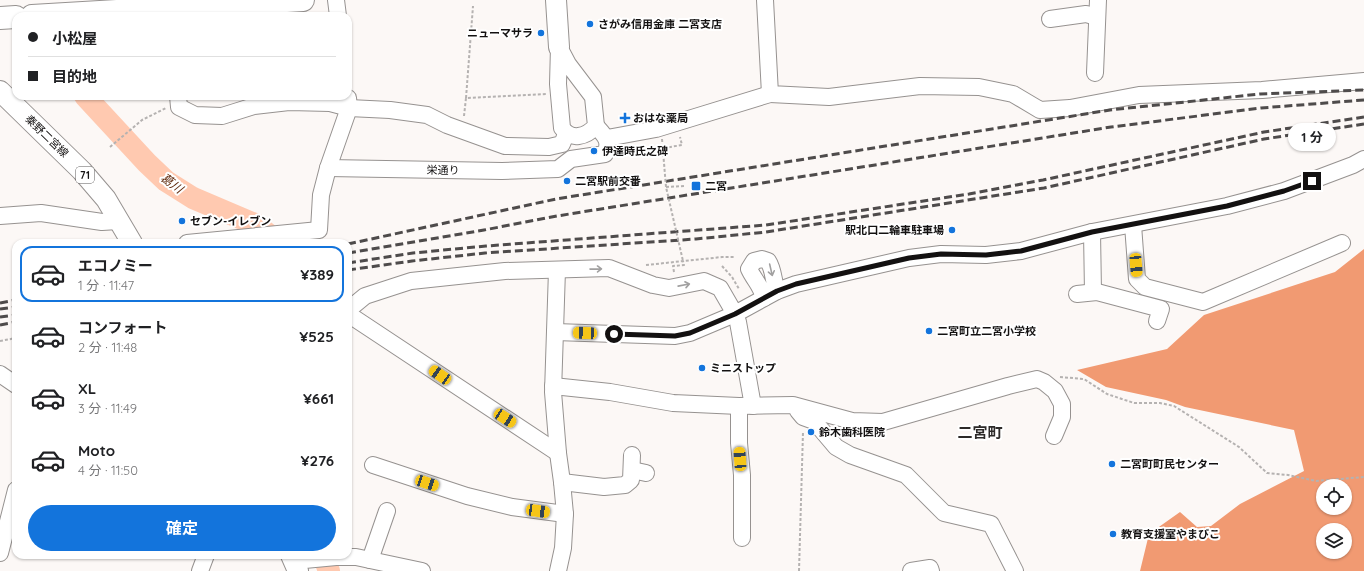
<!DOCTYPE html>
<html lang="ja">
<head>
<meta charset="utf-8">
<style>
  body { margin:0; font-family:Quicksand,"Noto Sans JP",sans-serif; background:#f2f2f2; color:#202124; height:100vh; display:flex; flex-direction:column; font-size:15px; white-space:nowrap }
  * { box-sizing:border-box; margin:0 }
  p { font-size:13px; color:#757577 }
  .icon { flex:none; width:22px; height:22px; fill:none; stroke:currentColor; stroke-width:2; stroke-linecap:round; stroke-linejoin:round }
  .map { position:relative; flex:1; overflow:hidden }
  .side { position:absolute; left:12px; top:239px; width:340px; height:320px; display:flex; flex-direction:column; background:#fff; border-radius:12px; box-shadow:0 1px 3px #0004 }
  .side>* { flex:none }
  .banner { position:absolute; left:12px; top:12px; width:340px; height:88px; border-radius:12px; box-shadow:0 1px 3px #0004; display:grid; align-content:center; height:88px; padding:0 16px; background:#fff }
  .buttons { position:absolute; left:1316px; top:479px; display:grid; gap:8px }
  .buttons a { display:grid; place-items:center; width:36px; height:36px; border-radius:50%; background:#fff; box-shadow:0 1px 3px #0004; font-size:20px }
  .end { position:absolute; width:18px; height:18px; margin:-9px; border:5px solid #131111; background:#fff; box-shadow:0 0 0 2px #fff }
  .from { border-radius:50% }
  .bubble { position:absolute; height:28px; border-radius:14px; background:#fff; box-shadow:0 1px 3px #0004; font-size:13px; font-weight:700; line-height:28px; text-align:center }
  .car { position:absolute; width:12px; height:24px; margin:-12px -6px; border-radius:5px; box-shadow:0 0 3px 1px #0007; background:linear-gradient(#f5c518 24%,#345 0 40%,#f5c518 0 76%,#345 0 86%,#f5c518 0) }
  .banner b { display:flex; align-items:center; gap:14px; height:38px; font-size:15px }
  .banner b+b { border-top:1px solid #e0e0e0 }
  .banner i { width:10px; height:10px; background:#202124 }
  ul { padding:7px 0 0; list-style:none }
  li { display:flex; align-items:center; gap:12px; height:56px; margin:0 8px 6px; padding:0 8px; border:2px solid transparent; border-radius:12px }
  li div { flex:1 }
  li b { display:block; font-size:15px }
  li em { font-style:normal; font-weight:700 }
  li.selected { border-color:#1374dc }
  li>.icon { width:36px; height:36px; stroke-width:1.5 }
  .primary-button { display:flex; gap:8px; margin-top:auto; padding:8px 16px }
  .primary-button a { flex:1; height:46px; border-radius:24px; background:#1374dc; color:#fff; font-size:16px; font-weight:700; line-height:46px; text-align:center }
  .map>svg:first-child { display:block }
  .forest { fill:#f19a72; fill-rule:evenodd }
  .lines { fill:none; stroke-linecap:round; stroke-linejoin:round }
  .river { stroke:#ffc9b0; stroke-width:22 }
  .minor-casing { stroke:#969290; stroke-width:18 }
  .major-casing { stroke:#969290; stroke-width:22 }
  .highway-casing { stroke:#969290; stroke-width:24 }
  .path { stroke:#b5b2b1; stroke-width:2; stroke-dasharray:3 2; stroke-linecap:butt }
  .minor { stroke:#fff; stroke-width:16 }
  .major { stroke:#fff; stroke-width:20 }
  .highway { stroke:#fff; stroke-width:22 }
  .rail { stroke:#4e4b4b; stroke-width:3; stroke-dasharray:8 4; stroke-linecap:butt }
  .path-bridge { stroke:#b5b2b1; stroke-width:2; stroke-dasharray:3 2; stroke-linecap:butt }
  .oneway { stroke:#a1a0a0 }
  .route { stroke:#131111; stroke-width:5 }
  .poi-dot { fill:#1374dc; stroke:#fff; stroke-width:1.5 }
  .labels { text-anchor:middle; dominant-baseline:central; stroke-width:4; stroke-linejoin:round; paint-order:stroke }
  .shield { fill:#fff; stroke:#5a5858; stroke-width:1 }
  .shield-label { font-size:10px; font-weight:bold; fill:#131111 }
  .poi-label { font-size:11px; font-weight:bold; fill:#131111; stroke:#fff; text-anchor:start }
  .street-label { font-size:11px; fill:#131111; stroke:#fff }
  .water-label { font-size:12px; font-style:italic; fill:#602a0d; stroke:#fff }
  .district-label { font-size:15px; font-weight:bold; fill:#2d2a29; stroke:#fff }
</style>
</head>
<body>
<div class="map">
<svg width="1364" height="571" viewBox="0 0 1364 571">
  <rect width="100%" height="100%" fill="#fcf8f6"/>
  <path class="forest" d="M1364,249V571H1140L1149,534L1180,512L1197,527L1211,526L1240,504L1304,471L1294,430L1185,407L1166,400L1106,387L1077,370L1167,349L1204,315L1335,272ZM1323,486H1345V508H1323ZM1323,530H1345V552H1323Z"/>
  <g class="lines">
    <g class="river">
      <path d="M85,96L147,163L166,181L193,198L257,225L279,243"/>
      <path d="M323,555L329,571"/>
    </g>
    <defs>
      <g id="minor">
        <path d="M336,0L338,16"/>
        <path d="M765,0L770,94L829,97L920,86L979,87L1013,94L1040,110L1070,108L1139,95L1262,90L1364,81"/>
        <path d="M1050,19L1086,14L1097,17"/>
        <path d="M559,47L568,64L593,97L596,126C586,137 571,141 562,128L558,84Z"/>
        <path d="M1095,73L1098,0"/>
        <path d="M178,96L179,107L195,115L222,116L254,106L289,102L330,103L349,108L390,110L427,115L447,125L505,146L549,147L562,144L566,134"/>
        <path d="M607,138L656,129L770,94"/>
        <path d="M328,168L502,171L558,169L571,159L605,154C611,141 605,136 596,126"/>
        <path d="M0,216L41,213L102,222L118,221"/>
        <path d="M1133,225L1137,279L1145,287L1203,302L1342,243"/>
        <path d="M1092,232L1093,292"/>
        <path d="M187,243L319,230L321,195L328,168L349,108L348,98"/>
        <path d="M557,270L553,392L558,453L562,482L565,514L563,548L558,571"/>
        <path d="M1077,294L1097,292L1161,309L1157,321"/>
        <path d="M764,298C761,285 754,280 749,269L754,261L762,259L768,261C774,270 773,281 777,291"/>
        <path d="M348,310L365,296L411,281L505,271L609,268L653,285L669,288L704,281L720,288L735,314L738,322L753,406"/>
        <path d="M348,314L558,453"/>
        <path d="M555,332L675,336L690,333L735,314L777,291L796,284L909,258L941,254L986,255L1021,251L1092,232L1227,206L1284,191L1353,165L1364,159"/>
        <path d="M0,374L16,385"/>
        <path d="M553,386L610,392L673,403L739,406L793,405L852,421L883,422L1008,386L1037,379L1044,382L1055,391L1062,404V417L1054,436"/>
        <path d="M739,406V443L742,475V538"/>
        <path d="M798,411L803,417L814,421L836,447L850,455L906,475L944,513L991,524L1015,571"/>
        <path d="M373,465L467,496L512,507L565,514"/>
        <path d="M632,470L646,473"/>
        <path d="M562,482L604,487L625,485L631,480L632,455"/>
        <path d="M0,553L16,490"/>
        <path d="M370,560L387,511"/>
        <path d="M294,561L336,557H356L422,571"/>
        <path d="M200,571L206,555"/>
        <path d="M911,571L930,568L931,571"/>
      </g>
      <g id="major">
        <path d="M556,0L559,47"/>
        <path d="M0,91L82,171L106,199L132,243"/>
        <path d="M291,555L298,571"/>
      </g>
      <g id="highway">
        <path d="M32,16L303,0"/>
        <path d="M0,18L16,17"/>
      </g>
    </defs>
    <use href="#minor" class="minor-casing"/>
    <use href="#major" class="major-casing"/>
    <use href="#highway" class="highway-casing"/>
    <g class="path">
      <path d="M466,98L473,6"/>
      <path d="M464,116L466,98L546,94"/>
      <path d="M110,147L142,120L166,108"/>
      <path d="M664,148L682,145L680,137"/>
      <path d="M666,187L685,186"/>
      <path d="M646,265L722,257H734"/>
      <path d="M722,266L732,277L739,289"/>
      <path d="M674,272L673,266L684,265L683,261"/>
      <path d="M0,341L16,338"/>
      <path d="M1060,377L1084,379L1107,394L1134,403H1160L1174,406L1239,447L1267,473L1288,475L1316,481L1364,477"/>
      <path d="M799,571L803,432"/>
    </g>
    <use href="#minor" class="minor"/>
    <use href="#major" class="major"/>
    <use href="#highway" class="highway"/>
    <g class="rail">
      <path d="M348,244L556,199L1110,110L1260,94L1364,90"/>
      <path d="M348,253L484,230L557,216L1111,127L1261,108L1364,100"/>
      <path d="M348,263L413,253L486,246L766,225L969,194L1043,180L1264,132L1364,117"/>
      <path d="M348,270L412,261L485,253L696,239L766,232L1044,188L1264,139L1364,124"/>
      <path d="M0,303L16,300"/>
      <path d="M0,309L16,307"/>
      <path d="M0,317L16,315"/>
      <path d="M0,325L16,322"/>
    </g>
    <path class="path-bridge" d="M662,139L666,187L683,261"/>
  </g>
  <defs><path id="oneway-shaft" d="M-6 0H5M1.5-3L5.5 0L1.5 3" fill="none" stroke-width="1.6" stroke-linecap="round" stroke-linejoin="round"/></defs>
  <g class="oneway">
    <use href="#oneway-shaft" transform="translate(596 269) rotate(-1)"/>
    <use href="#oneway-shaft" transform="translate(771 270) rotate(77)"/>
    <use href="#oneway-shaft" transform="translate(684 285) rotate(-11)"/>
  </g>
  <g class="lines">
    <path class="route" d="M614,334L675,336L690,333L735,314L777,291L796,284L909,258L941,254L986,255L1021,251L1092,232L1227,206L1284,191L1312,181"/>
  </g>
  <g class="poi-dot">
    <circle cx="590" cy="24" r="4"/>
    <circle cx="541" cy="33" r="4"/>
    <path d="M623 112h4v4h4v4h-4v4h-4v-4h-4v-4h4z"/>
    <circle cx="594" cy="151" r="4"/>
    <circle cx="567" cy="181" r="4"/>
    <rect x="691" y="181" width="10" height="10" rx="2"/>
    <circle cx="182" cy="221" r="4"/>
    <circle cx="952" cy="230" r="4"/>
    <circle cx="929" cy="331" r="4"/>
    <circle cx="702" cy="368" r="4"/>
    <circle cx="811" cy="432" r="4"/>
    <circle cx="1112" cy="464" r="4"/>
    <circle cx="1113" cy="534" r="4"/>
  </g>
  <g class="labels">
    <rect class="shield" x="76" y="167" width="18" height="16" rx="3"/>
    <g class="shield-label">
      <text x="85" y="175">71</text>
    </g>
    <g class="poi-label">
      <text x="598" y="24">さがみ信用金庫 二宮支店</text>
      <text x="533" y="33" text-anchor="end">ニューマサラ</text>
      <text x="633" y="118">おはな薬局</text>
      <text x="602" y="151">伊達時氏之碑</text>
      <text x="575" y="181">二宮駅前交番</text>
      <text x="705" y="186">二宮</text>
      <text x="190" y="221">セブン-イレブン</text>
      <text x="944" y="230" text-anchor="end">駅北口二輪車駐車場</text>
      <text x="937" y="331">二宮町立二宮小学校</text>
      <text x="710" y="368">ミニストップ</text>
      <text x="819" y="432">鈴木歯科医院</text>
      <text x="1120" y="464">二宮町町民センター</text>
      <text x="1121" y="534">教育支援室やまびこ</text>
    </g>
    <g class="street-label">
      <text transform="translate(47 136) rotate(44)">秦野二宮線</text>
      <text transform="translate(443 170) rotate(1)">栄通り</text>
    </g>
    <g class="water-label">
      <text transform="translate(172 183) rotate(36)">葛川</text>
    </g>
    <g class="district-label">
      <text x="980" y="432">二宮町</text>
    </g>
  </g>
</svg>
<div class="buttons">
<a><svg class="icon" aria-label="locate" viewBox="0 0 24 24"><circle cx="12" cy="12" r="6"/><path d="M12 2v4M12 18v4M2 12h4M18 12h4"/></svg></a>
<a><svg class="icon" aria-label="layers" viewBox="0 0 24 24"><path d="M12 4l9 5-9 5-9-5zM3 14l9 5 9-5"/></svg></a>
</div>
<i class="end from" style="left:614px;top:334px"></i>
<i class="end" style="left:1312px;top:181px"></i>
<div class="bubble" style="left:1288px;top:123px;width:48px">1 分</div>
<i class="car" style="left:1136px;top:265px;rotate:175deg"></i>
<i class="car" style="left:585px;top:333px;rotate:272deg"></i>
<i class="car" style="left:440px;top:375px;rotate:304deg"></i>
<i class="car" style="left:505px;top:418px;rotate:123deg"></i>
<i class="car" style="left:740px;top:459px;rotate:356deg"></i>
<i class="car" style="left:427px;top:483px;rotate:108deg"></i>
<i class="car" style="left:538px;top:511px;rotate:98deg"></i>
<div class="banner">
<b><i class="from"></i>小松屋</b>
<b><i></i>目的地</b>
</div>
<section class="side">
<ul>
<li class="selected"><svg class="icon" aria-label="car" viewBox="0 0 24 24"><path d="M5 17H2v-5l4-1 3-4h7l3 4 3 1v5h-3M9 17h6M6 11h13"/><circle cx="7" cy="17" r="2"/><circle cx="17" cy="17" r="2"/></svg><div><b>エコノミー</b><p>1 分 · 11:47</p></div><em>¥389</em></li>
<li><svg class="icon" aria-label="car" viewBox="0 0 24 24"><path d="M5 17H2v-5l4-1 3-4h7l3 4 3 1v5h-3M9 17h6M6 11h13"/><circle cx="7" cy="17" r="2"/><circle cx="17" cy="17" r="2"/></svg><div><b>コンフォート</b><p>2 分 · 11:48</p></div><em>¥525</em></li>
<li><svg class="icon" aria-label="car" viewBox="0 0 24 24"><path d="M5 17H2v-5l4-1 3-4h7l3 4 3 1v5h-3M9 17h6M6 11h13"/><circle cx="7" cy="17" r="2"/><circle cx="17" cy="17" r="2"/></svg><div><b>XL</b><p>3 分 · 11:49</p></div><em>¥661</em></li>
<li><svg class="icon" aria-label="car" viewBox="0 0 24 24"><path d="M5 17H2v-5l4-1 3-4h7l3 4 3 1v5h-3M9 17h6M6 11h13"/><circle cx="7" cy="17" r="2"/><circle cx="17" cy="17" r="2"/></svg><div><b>Moto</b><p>4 分 · 11:50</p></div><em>¥276</em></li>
</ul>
<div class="primary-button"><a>確定</a></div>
</section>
</div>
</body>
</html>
